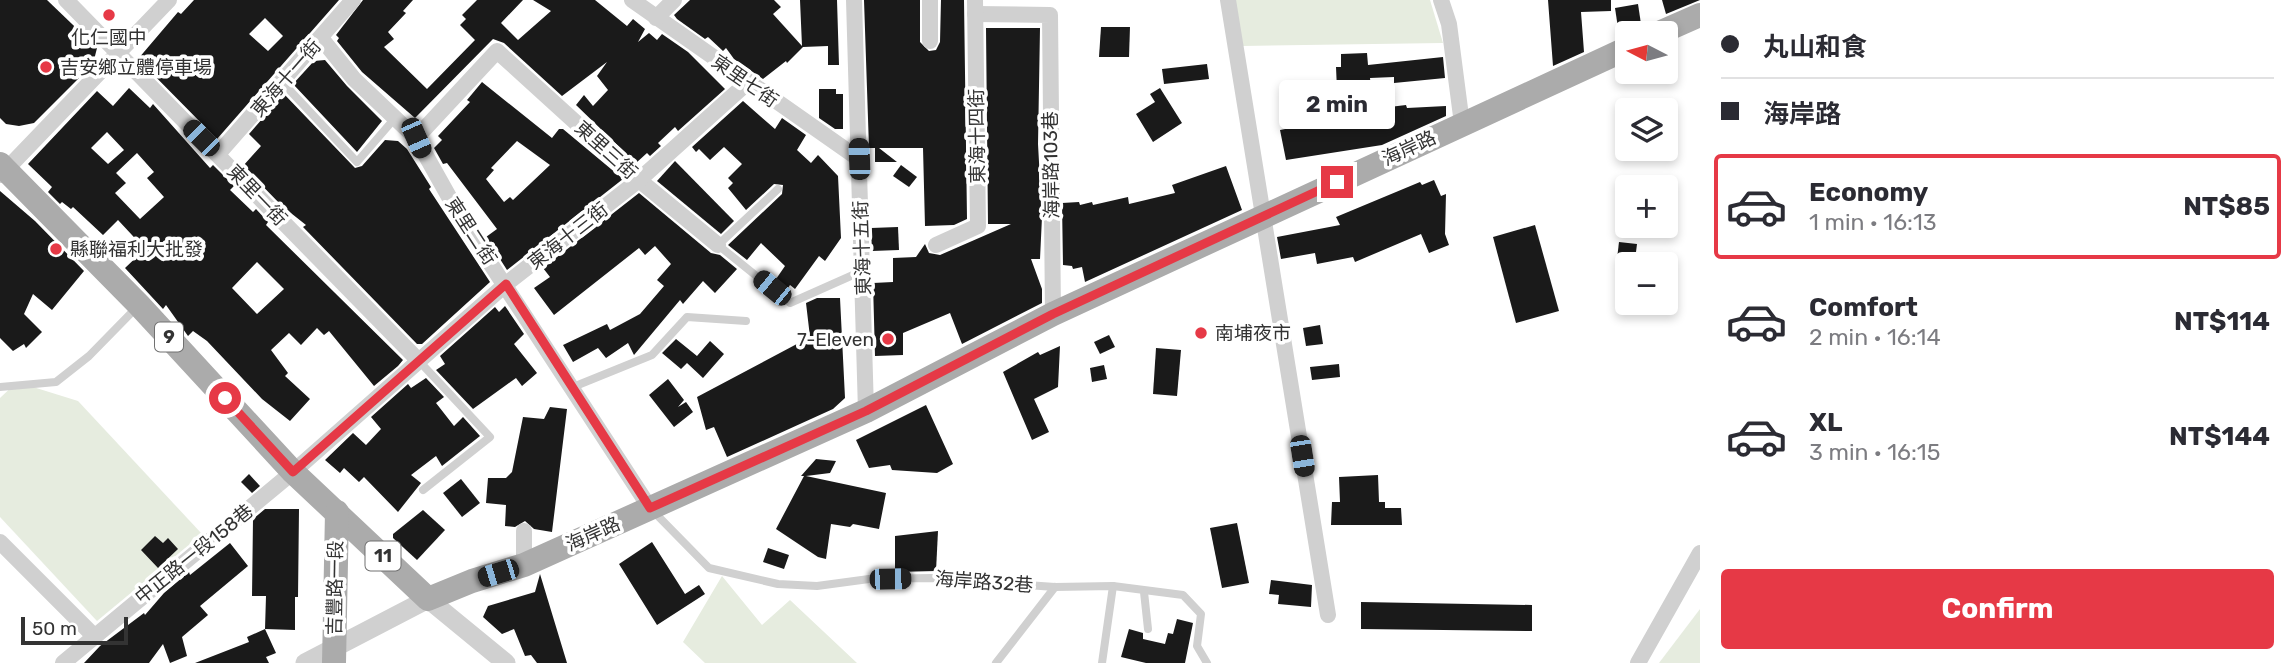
<!DOCTYPE html>
<html lang="en">
<head>
<meta charset="utf-8">
<style>
  body { margin:0; font-family:Rubik,"Noto Sans TC",sans-serif; background:#f7f7f7; color:#2b2b33; height:100vh; display:flex; flex-direction:column; font-size:26px; white-space:nowrap }
  * { box-sizing:border-box; margin:0 }
  p { font-size:23px; color:#7c7c81 }
  .icon { flex:none; width:38px; height:38px; fill:none; stroke:currentColor; stroke-width:2; stroke-linecap:round; stroke-linejoin:round }
  .map { position:relative; flex:1; overflow:hidden }
  .panel { display:flex; flex-direction:column; background:#fff; width:595px }
  .panel>* { flex:none }
  .guide { display:grid; align-content:center; height:154px; padding:0 21px; background:#fff }
  .needle { width:46px; rotate:276deg }
  .buttons { position:absolute; left:1615px; top:21px; display:grid; gap:14px }
  .buttons a { display:grid; place-items:center; width:63px; height:63px; border-radius:7px; background:#fff; box-shadow:0 4px 10px #0003; font-size:35px }
  .scale { position:absolute; left:21px; bottom:18px; width:107px; box-sizing:border-box; padding-left:7px; border:4px solid #333; border-top:0; font-size:19px; line-height:24px; white-space:nowrap; color:#333; -webkit-text-stroke:5px #fff; paint-order:stroke }
  .end { position:absolute; width:32px; height:32px; margin:-16px; border:9px solid #e63946; background:#fff; box-shadow:0 0 0 4px #fff }
  .from { border-radius:50% }
  .bubble { position:absolute; height:49px; border-radius:7px; background:#fff; box-shadow:0 4px 10px #0003; font-size:23px; font-weight:700; line-height:49px; text-align:center }
  .car { position:absolute; width:21px; height:42px; margin:-21px -10px; border-radius:9px; box-shadow:0 0 5px 2px #0007; background:linear-gradient(#222 24%,#8ab4d8 0 40%,#222 0 76%,#8ab4d8 0 86%,#222 0) }
  .guide b { display:flex; align-items:center; gap:24px; height:66px; font-size:26px }
  .guide b+b { border-top:2px solid #e1e1e2 }
  .guide i { width:18px; height:18px; background:#2b2b33 }
  ul { padding:0; list-style:none }
  li { display:flex; align-items:center; gap:21px; height:105px; margin:0 14px 10px; padding:0 7px; border:4px solid transparent; border-radius:7px }
  li div { flex:1 }
  li b { display:block; font-size:26px }
  li em { font-style:normal; font-weight:700 }
  li.selected { border-color:#e63946 }
  li>.icon { width:63px; height:63px; stroke-width:1.5 }
  .primary-button { display:flex; gap:14px; margin-top:auto; padding:14px 21px }
  .primary-button a { flex:1; height:80px; border-radius:7px; background:#e63946; color:#fff; font-size:28px; font-weight:700; line-height:80px; text-align:center }
  main { display:flex; flex:1; min-height:0 }
  .map>svg:first-child { display:block }
  .green { fill:#e6ecdf }
  .building { fill:#1a1a1a; fill-rule:evenodd }
  .lines { fill:none; stroke-linecap:round; stroke-linejoin:round }
  .service { stroke:#d0d0d0; stroke-width:8 }
  .minor { stroke:#d0d0d0; stroke-width:16 }
  .tertiary { stroke:#d0d0d0; stroke-width:19 }
  .primary { stroke:#ababab; stroke-width:24 }
  .route { stroke:#e63946; stroke-width:9 }
  .poi-dot { fill:#e63946; stroke:#fff; stroke-width:2.5 }
  .labels { text-anchor:middle; dominant-baseline:central; stroke-width:7; stroke-linejoin:round; paint-order:stroke }
  .shield { fill:#fff; stroke:#707070; stroke-width:2 }
  .shield-label { font-size:18px; font-weight:bold; fill:#333 }
  .poi-label { font-size:19px; fill:#333; stroke:#fff; text-anchor:start }
  .street-label { font-size:19px; fill:#333; stroke:#fff }
</style>
</head>
<body>
<main>
<div class="map">
<svg width="1700" height="663" viewBox="0 0 1700 663">
  <rect width="100%" height="100%" fill="#fff"/>
  <g class="green">
    <path d="M1234,0H1430L1443,43L1242,46Z"/>
    <path d="M17,382L78,401L202,534L97,621L0,517V398Z"/>
    <path d="M722,576L762,625L790,600L857,663H705L683,642Z"/>
    <path d="M1700,609V663H1659Z"/>
  </g>
  <g class="building">
    <path d="M0,0H47L97,48L93,64L34,123L19,126L6,124L0,118Z"/>
    <path d="M194,0H339L217,139L138,59L178,12L181,14ZM265,18L283,36L268,51L249,34Z"/>
    <path d="M363,0H413L403,11L406,13L388,32L394,39L384,47L427,89L475,40L460,25L466,19L462,15L477,0H523L501,23L518,40L551,11L533,0H595L627,26L633,19L645,29L638,42L649,33L657,40L662,34L688,52L725,89L678,131L675,127L658,143L661,146L650,156L647,153L636,163L576,105L584,95L593,106L608,90L597,76L607,62L562,96L504,43L493,39L415,118L362,72L337,41L339,38L336,35Z"/>
    <path d="M690,0H774L781,7L773,14L802,46L800,0H837L839,65H828V46L803,47L787,63L786,61L763,79L734,59L726,48L723,51L708,37L705,39L677,19L674,15Z"/>
    <path d="M864,0H920V42L929,51L936,50L940,42L941,0H964L967,219L954,225L925,226L923,148H879L897,162H875V148H869Z"/>
    <path d="M1548,0H1611V11L1581,12L1584,52L1553,66Z"/>
    <path d="M1662,0H1700L1666,14Z"/>
    <path d="M1638,4L1641,24L1618,28L1615,8Z"/>
    <path d="M1101,27H1130L1129,57H1099Z"/>
    <path d="M986,28H1040L1038,144L1042,217L1040,259H1031L1042,289V303L962,344L950,313L903,333V355L875,356L873,283L893,282V258L916,257L925,244L929,253L940,255L1011,224H988Z"/>
    <path d="M1367,53L1368,65L1443,57L1445,78L1394,83V77L1370,78L1371,88L1337,90L1336,67H1341V54Z"/>
    <path d="M325,60L347,86L382,121L357,152L293,84L314,61Z"/>
    <path d="M1207,64L1209,79L1164,84L1162,69Z"/>
    <path d="M482,82L552,138L559,129H563L623,179L507,270L486,237L497,229L447,163L443,164L434,148L442,140L438,136L470,102L467,100ZM517,141L550,165L513,200L510,197L504,202L486,179L494,170L491,168Z"/>
    <path d="M129,88L150,108L153,104L210,168L213,165L234,186L230,190L253,212L256,209L268,222L266,225L403,360L398,366L374,386L329,331L324,335L317,328L301,345L289,333L271,350L288,373L285,376L310,399L290,421L262,399L207,341L193,331L188,336L166,305L163,309L125,268L145,249L118,220L103,235L73,207L71,209L62,202L60,204L48,192L52,187L28,164L97,91L113,106ZM107,132L124,150L108,164L91,148ZM137,153L154,172L147,178L164,197L140,219L115,193L126,183L116,173ZM257,262L284,289L257,314L232,288Z"/>
    <path d="M1160,88L1182,123L1153,142L1136,114L1155,102L1150,94Z"/>
    <path d="M819,89H836V94H843V129H835L819,118Z"/>
    <path d="M284,94L355,168L362,166L385,140L398,141L407,149L431,187L429,189L490,282L422,344H417L303,227L306,225L282,206L243,166L261,146L249,134Z"/>
    <path d="M743,101L775,129L782,118L806,135L797,150L811,163L818,155L838,176L841,238L825,261L819,256L795,289L790,285L786,291L774,282L785,266L761,243L747,260L728,245L782,194L783,185L774,184L746,210L728,188L733,183L728,178L742,164L724,147L710,160L699,149L696,152L692,147Z"/>
    <path d="M1406,105L1407,108L1446,106V116L1382,145L1286,160L1280,130L1316,123L1315,116Z"/>
    <path d="M675,161L734,221L721,234L657,181Z"/>
    <path d="M901,165L917,177L909,187L893,176Z"/>
    <path d="M1226,166L1242,210L1085,282L1082,267L1073,269L1072,266L1063,265L1062,203L1079,202L1080,205L1092,202L1093,205L1128,197L1129,204L1175,193L1172,185Z"/>
    <path d="M1434,180L1441,196L1446,194L1445,234L1449,245L1429,253L1421,234L1355,262L1353,257L1317,264L1315,253L1281,259L1277,237L1340,225L1336,217L1420,182L1422,185Z"/>
    <path d="M0,191L35,221L84,271L52,310L33,294L24,314L42,332L26,348L24,344L13,351L0,338Z"/>
    <path d="M639,193L711,253L720,255L737,269L715,293L703,281L683,304L680,300L634,355L628,343L606,358L598,348L573,362L563,345L607,324L610,330L640,314L664,286L657,280L671,264L655,246L645,255L639,248L554,315L534,288L550,277L543,268Z"/>
    <path d="M1535,225L1559,311L1516,323L1493,237Z"/>
    <path d="M898,227L899,250L872,251L871,228Z"/>
    <path d="M1619,242L1637,244L1635,260L1617,259Z"/>
    <path d="M817,298H840L845,398L833,409L727,457L714,427L706,430L697,397L810,337L806,303Z"/>
    <path d="M505,306L524,334L514,344L537,373L522,386L516,378L473,409L436,370L445,364L440,356L495,307L499,312Z"/>
    <path d="M1320,325L1323,344L1306,346L1303,328Z"/>
    <path d="M1109,335L1115,347L1100,354L1094,342Z"/>
    <path d="M676,339L697,356L710,341L724,354L703,378L687,363L681,369L662,353Z"/>
    <path d="M1060,346L1058,387L1034,399L1049,432L1032,440L1003,372L1038,352L1040,355Z"/>
    <path d="M1156,348L1181,350L1177,396L1153,394Z"/>
    <path d="M1339,364L1340,377L1312,380L1310,367Z"/>
    <path d="M1104,365L1107,379L1092,382L1090,368Z"/>
    <path d="M426,378L444,397L436,403L454,426L463,417L480,436L442,466L436,456L411,475L421,483L398,512L364,477L359,482L344,468L340,473L325,460L353,433L366,445L381,429L371,417L408,384L411,388Z"/>
    <path d="M668,379L684,400L678,407L686,402L693,412L674,427L649,395Z"/>
    <path d="M926,405L953,464L937,473L892,470L890,465L869,468L856,440Z"/>
    <path d="M550,407L567,409L552,532L534,529L525,521L515,527L505,526L506,505L486,503L488,478H506L512,472L523,417L544,419Z"/>
    <path d="M816,459L836,461L830,473L806,476L886,493L879,529L853,524L850,527L831,524L826,559L818,557L776,529L804,476H801Z"/>
    <path d="M249,474L260,486L252,493L241,482Z"/>
    <path d="M1378,475L1379,502H1385V508H1401L1402,525H1331L1332,502H1340L1339,477Z"/>
    <path d="M461,479L480,503L462,517L443,493Z"/>
    <path d="M265,509H299L298,597H295V630L265,629L266,596H252L253,519Z"/>
    <path d="M423,510L445,530L417,560L393,538V534Z"/>
    <path d="M1237,523L1249,583L1222,588L1210,528Z"/>
    <path d="M938,531L936,571L895,572V536Z"/>
    <path d="M155,536L163,543L168,538L178,549L158,568L141,550Z"/>
    <path d="M652,542L685,594L699,585L705,594L657,625L619,564Z"/>
    <path d="M230,543L248,566L200,606L208,615L182,637L187,656L170,663L163,644L149,663H84L100,646L144,613L145,615L164,593L189,572L190,575Z"/>
    <path d="M768,548L789,555L784,569L763,562Z"/>
    <path d="M540,574L567,663H537L531,655L525,656L514,629L502,634L483,617L488,606L535,592Z"/>
    <path d="M1271,580L1312,585L1311,607L1278,604L1279,595L1269,594Z"/>
    <path d="M1361,602L1532,605V631L1361,629Z"/>
    <path d="M1177,619L1193,623L1185,663H1146L1121,657L1129,629L1143,633V639L1165,644L1168,633L1173,634Z"/>
    <path d="M265,629L276,653L266,657L269,663H195L249,642L247,637Z"/>
  </g>
  <g class="lines">
    <g class="service">
      <path d="M282,82L357,162L395,118"/>
      <path d="M778,189L718,245L790,303L862,271"/>
      <path d="M418,360L490,437L423,490"/>
      <path d="M0,387L56,382L89,356L138,306"/>
      <path d="M573,387L652,355L687,317L746,321"/>
      <path d="M652,510L709,568L778,584L817,586L869,579L931,578L1055,587L1113,586L1183,595L1201,614L1197,646L1207,663"/>
      <path d="M1144,592L1148,629"/>
      <path d="M996,663L1055,587"/>
      <path d="M1102,663L1113,586"/>
    </g>
    <g class="minor">
      <path d="M66,0L418,360"/>
      <path d="M632,0L859,159"/>
      <path d="M854,0L866,411"/>
      <path d="M1228,0L1328,615"/>
      <path d="M1441,0L1449,24L1462,124"/>
      <path d="M975,14L1050,15L1053,314"/>
      <path d="M656,18L674,0"/>
      <path d="M321,38L354,79L416,138L462,220L650,508"/>
      <path d="M930,41V0"/>
      <path d="M416,138L497,51L639,180L718,245"/>
      <path d="M218,154L353,0"/>
      <path d="M1,175L169,0"/>
      <path d="M936,245L978,226L975,0"/>
      <path d="M0,542L94,636"/>
      <path d="M524,565V531"/>
      <path d="M63,663L293,472L506,284L639,180L747,83"/>
      <path d="M1638,663L1700,553"/>
    </g>
    <path class="tertiary" d="M305,663L428,599L506,663"/>
    <g class="primary">
      <path d="M1659,33L1700,15"/>
      <path d="M0,164L139,305L293,472L428,599L472,581L524,565L866,411L1053,314L1628,48"/>
      <path d="M334,663L337,512"/>
    </g>
  </g>
  <g class="lines">
    <path class="route" d="M225,398L293,472L506,284L650,508L866,411L1053,314L1337,182"/>
  </g>
  <g class="poi-dot">
    <circle cx="109" cy="15" r="7"/>
    <circle cx="46" cy="67" r="7"/>
    <circle cx="56" cy="249" r="7"/>
    <circle cx="1201" cy="333" r="7"/>
    <circle cx="888" cy="339" r="7"/>
  </g>
  <g class="labels">
    <g class="shield">
      <rect x="155" y="322.5" width="28" height="29" rx="5"/>
      <rect x="365.5" y="541.5" width="35" height="29" rx="5"/>
    </g>
    <g class="shield-label">
      <text x="169" y="337">9</text>
      <text x="383" y="556">11</text>
    </g>
    <g class="poi-label">
      <text x="109" y="37" text-anchor="middle">化仁國中</text>
      <text x="60" y="67">吉安鄉立體停車場</text>
      <text x="70" y="249">縣聯福利大批發</text>
      <text x="1215" y="333">南埔夜市</text>
      <text x="874" y="339" text-anchor="end">7-Eleven</text>
    </g>
    <g class="street-label">
      <text transform="translate(286 78) rotate(-49)">東海十一街</text>
      <text transform="translate(745 81) rotate(35)">東里七街</text>
      <text transform="translate(977 136) rotate(-91)">東海十四街</text>
      <text transform="translate(1409 148) rotate(-25)">海岸路</text>
      <text transform="translate(606 150) rotate(42)">東里三街</text>
      <text transform="translate(1051 165) rotate(-91)">海岸路103巷</text>
      <text transform="translate(257 195) rotate(46)">東里一街</text>
      <text transform="translate(471 231) rotate(57)">東里二街</text>
      <text transform="translate(568 236) rotate(-38)">東海十三街</text>
      <text transform="translate(862 248) rotate(-92)">東海十五街</text>
      <text transform="translate(593 534) rotate(-24)">海岸路</text>
      <text transform="translate(194 554) rotate(-39)">中正路一段158巷</text>
      <text transform="translate(984 582) rotate(4)">海岸路32巷</text>
      <text transform="translate(335 588) rotate(-89)">吉豐路一段</text>
    </g>
  </g>
</svg>
<div class="buttons">
<a><svg class="needle" viewBox="-14 -14 28 28"><path d="M0-13l5 13h-10z" fill="#e53935"/><path d="M0 13l5-13h-10z" fill="#7c7c81"/></svg></a>
<a><svg class="icon" aria-label="layers" viewBox="0 0 24 24"><path d="M12 4l9 5-9 5-9-5zM3 14l9 5 9-5"/></svg></a>
<a>+</a>
<a>−</a>
</div>
<div class="scale">50 m</div>
<i class="end from" style="left:225px;top:398px"></i>
<i class="end" style="left:1337px;top:182px"></i>
<div class="bubble" style="left:1279px;top:80px;width:116px">2 min</div>
<i class="car" style="left:201px;top:138px;rotate:315deg"></i>
<i class="car" style="left:416px;top:138px;rotate:156deg"></i>
<i class="car" style="left:859px;top:159px;rotate:358deg"></i>
<i class="car" style="left:772px;top:288px;rotate:309deg"></i>
<i class="car" style="left:1302px;top:456px;rotate:171deg"></i>
<i class="car" style="left:498px;top:573px;rotate:253deg"></i>
<i class="car" style="left:890px;top:579px;rotate:89deg"></i>
</div>
<section class="panel">
<div class="guide">
<b><i class="from"></i>丸山和食</b>
<b><i></i>海岸路</b>
</div>
<ul>
<li class="selected"><svg class="icon" aria-label="car" viewBox="0 0 24 24"><path d="M5 17H2v-5l4-1 3-4h7l3 4 3 1v5h-3M9 17h6M6 11h13"/><circle cx="7" cy="17" r="2"/><circle cx="17" cy="17" r="2"/></svg><div><b>Economy</b><p>1 min · 16:13</p></div><em>NT$85</em></li>
<li><svg class="icon" aria-label="car" viewBox="0 0 24 24"><path d="M5 17H2v-5l4-1 3-4h7l3 4 3 1v5h-3M9 17h6M6 11h13"/><circle cx="7" cy="17" r="2"/><circle cx="17" cy="17" r="2"/></svg><div><b>Comfort</b><p>2 min · 16:14</p></div><em>NT$114</em></li>
<li><svg class="icon" aria-label="car" viewBox="0 0 24 24"><path d="M5 17H2v-5l4-1 3-4h7l3 4 3 1v5h-3M9 17h6M6 11h13"/><circle cx="7" cy="17" r="2"/><circle cx="17" cy="17" r="2"/></svg><div><b>XL</b><p>3 min · 16:15</p></div><em>NT$144</em></li>
</ul>
<div class="primary-button"><a>Confirm</a></div>
</section>
</main>
</body>
</html>
